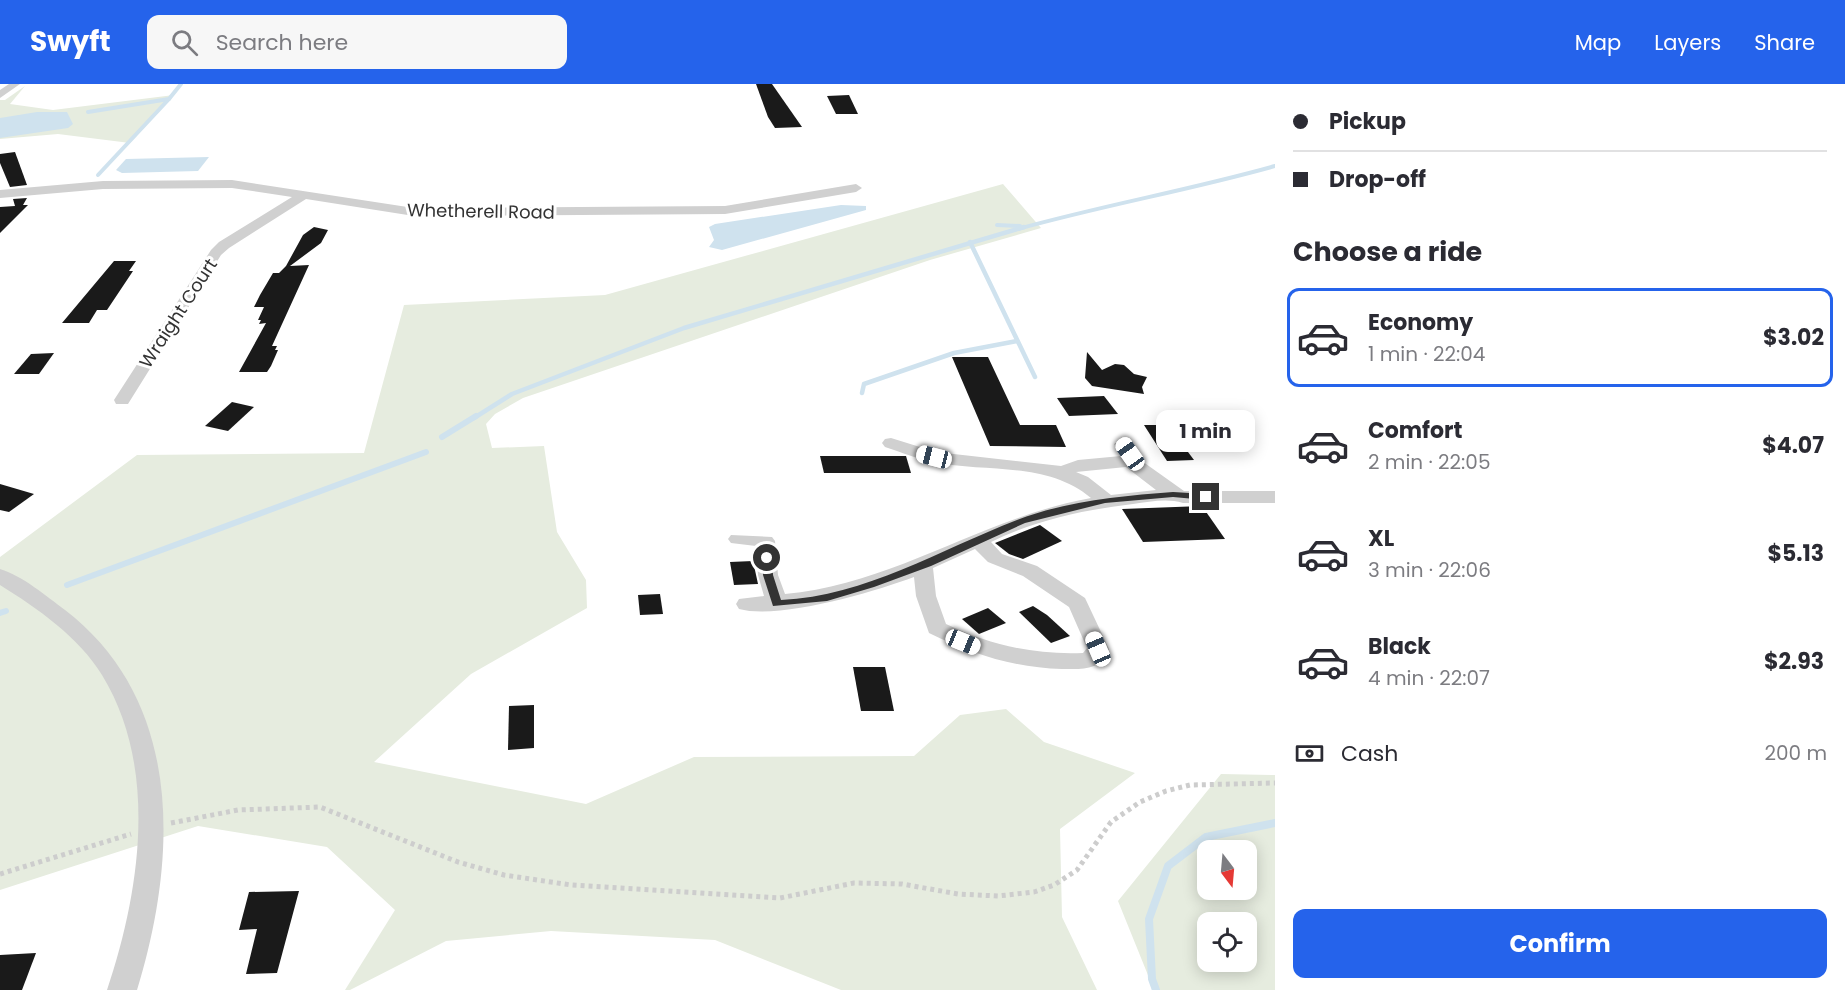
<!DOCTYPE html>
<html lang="en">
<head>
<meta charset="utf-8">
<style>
  body { margin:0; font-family:Poppins,sans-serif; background:#f7f7f7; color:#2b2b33; height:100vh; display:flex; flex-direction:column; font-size:22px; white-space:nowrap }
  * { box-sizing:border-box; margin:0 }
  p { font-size:20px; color:#7c7c81 }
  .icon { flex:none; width:33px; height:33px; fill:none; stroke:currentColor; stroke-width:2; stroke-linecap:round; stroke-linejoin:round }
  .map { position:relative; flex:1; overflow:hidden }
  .drawer { display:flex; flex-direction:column; background:#fff; width:570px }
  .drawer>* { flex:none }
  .hud { display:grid; align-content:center; height:132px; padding:0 18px; background:#fff }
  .needle { width:39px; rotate:164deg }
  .buttons { position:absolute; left:1197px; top:756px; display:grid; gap:12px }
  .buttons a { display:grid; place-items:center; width:60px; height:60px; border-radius:12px; background:#fff; box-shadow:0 3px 15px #0003; font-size:30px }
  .end { position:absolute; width:27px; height:27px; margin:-14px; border:8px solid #333; background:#fff; box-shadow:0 0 0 3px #fff }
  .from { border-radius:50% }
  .bubble { position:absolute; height:42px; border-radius:12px; background:#fff; box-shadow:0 3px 15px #0003; font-size:20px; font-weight:700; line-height:42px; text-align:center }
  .car { position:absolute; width:18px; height:36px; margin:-18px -9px; border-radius:8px; box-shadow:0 0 4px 2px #0007; background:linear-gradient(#fff 24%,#345 0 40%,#fff 0 76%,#345 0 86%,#fff 0) }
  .hud b { display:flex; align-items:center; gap:21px; height:57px; font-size:22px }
  .hud b+b { border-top:2px solid #e1e1e2 }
  .hud i { width:15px; height:15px; background:#2b2b33 }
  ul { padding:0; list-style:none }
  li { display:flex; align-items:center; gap:18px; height:99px; margin:0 12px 9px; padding:0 6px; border:3px solid transparent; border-radius:12px }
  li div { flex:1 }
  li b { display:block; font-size:22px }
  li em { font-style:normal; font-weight:700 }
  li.active { border-color:#2563eb }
  li>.icon { width:54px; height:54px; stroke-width:1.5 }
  h2 { padding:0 18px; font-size:27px; line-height:72px }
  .pay { display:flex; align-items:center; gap:15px; height:66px; padding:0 18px; font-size:22px }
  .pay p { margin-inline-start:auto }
  .cta { display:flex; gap:12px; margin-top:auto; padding:12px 18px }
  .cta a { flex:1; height:69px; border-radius:12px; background:#2563eb; color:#fff; font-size:24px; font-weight:700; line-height:69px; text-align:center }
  header { display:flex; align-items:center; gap:36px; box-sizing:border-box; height:84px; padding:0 30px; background:#2563eb; color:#fff }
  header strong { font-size:28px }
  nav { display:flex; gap:33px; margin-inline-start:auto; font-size:21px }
  .search { width:420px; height:54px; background:#f7f7f7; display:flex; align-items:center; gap:15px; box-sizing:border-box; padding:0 21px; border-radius:12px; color:#7c7c81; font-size:22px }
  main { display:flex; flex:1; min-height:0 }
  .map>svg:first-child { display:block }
  .green { fill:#e6ecdf; fill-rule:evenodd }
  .water { fill:#cfe2ee }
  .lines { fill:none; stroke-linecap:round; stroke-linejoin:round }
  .stream-far3 { stroke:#cfe2ee; stroke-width:4 }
  .stream-far2 { stroke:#cfe2ee; stroke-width:4.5 }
  .stream-far1 { stroke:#cfe2ee; stroke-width:6 }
  .stream { stroke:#cfe2ee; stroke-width:8 }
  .building { fill:#1a1a1a }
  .path { stroke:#cdcdcd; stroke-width:5; stroke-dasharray:4 4; stroke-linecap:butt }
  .minor { fill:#d0d0d0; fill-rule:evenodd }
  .route { fill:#333 }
  .labels { text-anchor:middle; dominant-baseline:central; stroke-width:6; stroke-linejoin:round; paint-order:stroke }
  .far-street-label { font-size:18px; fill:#333; stroke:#fff }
</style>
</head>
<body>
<header>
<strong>Swyft</strong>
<div class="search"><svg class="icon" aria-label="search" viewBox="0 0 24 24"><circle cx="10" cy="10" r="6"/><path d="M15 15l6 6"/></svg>Search here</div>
<nav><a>Map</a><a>Layers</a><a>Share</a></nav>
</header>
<main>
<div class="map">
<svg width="1275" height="906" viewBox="0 0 1275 906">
  <rect width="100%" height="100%" fill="#fff"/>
  <g class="green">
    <path d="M25,2L10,20L53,26L174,11L130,59L58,50L0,55V16H5Z"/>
    <path d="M1003,100L1041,144L930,176L523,314L495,330L486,340L492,364L544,362L557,448L586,496L587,524L471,590L374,678L586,720L694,673L914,672L960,631L1006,625L1044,658L1135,689L1060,745L1062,833L1097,906H841L715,856L551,847L446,857L350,906H345L395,826L327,763L198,742L0,806V473L137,371L364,369L404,221L605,211Z"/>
    <path d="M1221,690L1275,691V906H1154L1118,817ZM1246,766V806H1208V766ZM1246,838V878H1208V838Z"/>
  </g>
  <g class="water">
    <path d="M37,28H67L73,40L68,44L0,54V34Z"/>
    <path d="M209,73L198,87L122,89L116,86L126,75Z"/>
    <path d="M841,121L866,122V126L722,166L709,163L714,156L709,143L715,140Z"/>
  </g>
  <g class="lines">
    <g class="stream-far3">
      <path d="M88,28L169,15L181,0"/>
      <path d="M98,91L169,15"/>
      <path d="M997,141L1020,142"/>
      <path d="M1018,145C1104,121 1190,106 1275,82"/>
    </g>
    <g class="stream-far2">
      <path d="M970,158L1035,293"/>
      <path d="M862,309L864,300L954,269L1017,257"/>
      <path d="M474,334L512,310L684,244L1024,143"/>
    </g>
    <g class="stream-far1">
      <path d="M442,353L476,332"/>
      <path d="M67,501L426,368"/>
      <path d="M0,529L6,527"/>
    </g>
    <path class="stream" d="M1156,906L1152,895L1149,835L1168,782L1206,753L1275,739"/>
  </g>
  <g class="building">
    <path d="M756,0H772L802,43L775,44L768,33Z"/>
    <path d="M849,11L858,30H836L827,12Z"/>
    <path d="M15,68L27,101L10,103L0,79V70Z"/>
    <path d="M27,114L23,121H28L0,149V123L15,122L13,115Z"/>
    <path d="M314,143L328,146L321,159L290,182L309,181L272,262H277L275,266H278L271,282L267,288H239L266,239L259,240L261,236H258L264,223H254L260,211L273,189H279L286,182L303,151Z"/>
    <path d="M114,177H136L129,187H133L107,226H97L89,239H62Z"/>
    <path d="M1087,268L1102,286L1115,280L1124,281L1134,290L1147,293L1142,303L1144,310L1092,302L1085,294Z"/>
    <path d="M54,269L39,290H14L31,270Z"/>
    <path d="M952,273H988L1020,341H1056L1066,363L990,362Z"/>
    <path d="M1104,312L1118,330L1069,332L1057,314Z"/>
    <path d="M232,318L254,323L228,347L205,342Z"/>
    <path d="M1144,341H1180L1198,368H1188L1194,376L1167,377Z"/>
    <path d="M820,372H906L911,389H824Z"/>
    <path d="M0,400L34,410L9,428L0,426Z"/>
    <path d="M1202,422L1225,455L1143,458L1122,425Z"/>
    <path d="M1040,441L1062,457L1023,475L1009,470L995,459Z"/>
    <path d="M753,477L758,500L734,501L730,478Z"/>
    <path d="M660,510L663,530L640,531L638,511Z"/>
    <path d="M1033,522L1047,531L1070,552L1051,559L1019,528Z"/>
    <path d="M988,524L1006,539L979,550L962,535Z"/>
    <path d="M853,583H885L894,627H861Z"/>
    <path d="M534,621V664L508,666L509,622Z"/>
    <path d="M299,807L277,889L246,890L257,845L239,846L249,808Z"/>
    <path d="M36,869L22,906H0V871Z"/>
  </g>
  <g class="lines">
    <g class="path">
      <path d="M171,739L238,726L320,723L458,778L504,791L571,801L780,814L854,799L902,800L958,810L998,812L1034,808L1054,801L1077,786L1111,738L1140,718L1166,707L1190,701L1275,699"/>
      <path d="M0,790L131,750"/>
    </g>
    <g class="minor">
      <path d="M9,0H20L0,14V6Z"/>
      <path d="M232,96L414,124L725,122L856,100L862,104L856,108L725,130L414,132L306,115L229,164L221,171L128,320H116L114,316L211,166L219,158L292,113L232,104L103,105L0,114V106L103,97Z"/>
      <path d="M891,354L936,368L1061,382L1078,376L1121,372L1114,360L1123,355L1129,356L1139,370V375L1184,407H1275V419H1183C1166,414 1150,418 1133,420C1083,426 1036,436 991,458L1002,470L1037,482L1085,514L1109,565C1105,571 1101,579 1094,582C1085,586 1072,585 1062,585C1015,584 972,570 929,549L916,512L914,493C874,508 779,536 739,525L736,520L739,515L764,512L758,491L756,462L731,459L728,455L731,451L772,453L775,457L778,491L785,510C895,500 984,433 1091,414C1047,377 988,389 933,378C917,375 901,368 885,363L882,359L885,355ZM1126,383L1156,406L1111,411L1088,393L1076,388ZM975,465L988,478L1023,492L1069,523L1087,564L1083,569C1034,571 990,561 946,540L936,512L933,484Z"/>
      <path d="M0,485C23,492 46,512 65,526C185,618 177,776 137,906H107C140,808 159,684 102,591C79,553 37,524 0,501Z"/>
    </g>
  </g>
  <path class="route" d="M1173,408L1206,410L1211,413L1206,416L1173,413L1105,419L1025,439L931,482L874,503L827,517L773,522L763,491L762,474L767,471L772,474L773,491L781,516C866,512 939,466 1017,436C1066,417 1121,412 1173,408Z"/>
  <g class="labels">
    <g class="far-street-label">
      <text transform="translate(481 127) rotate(1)">Whetherell Road</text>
      <text transform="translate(178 229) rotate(-57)">Wraight Court</text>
    </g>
  </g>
</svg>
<div class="buttons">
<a><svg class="needle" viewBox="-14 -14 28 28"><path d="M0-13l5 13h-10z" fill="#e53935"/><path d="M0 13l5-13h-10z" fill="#7c7c81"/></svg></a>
<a><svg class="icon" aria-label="locate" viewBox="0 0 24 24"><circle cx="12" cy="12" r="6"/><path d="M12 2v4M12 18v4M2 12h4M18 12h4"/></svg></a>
</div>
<i class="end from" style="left:767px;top:474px"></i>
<i class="end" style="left:1206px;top:413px"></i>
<div class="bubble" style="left:1156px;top:326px;width:99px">1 min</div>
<i class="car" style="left:1130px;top:370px;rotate:325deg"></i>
<i class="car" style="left:934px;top:373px;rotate:284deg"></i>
<i class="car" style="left:963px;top:558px;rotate:112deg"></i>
<i class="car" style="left:1098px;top:565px;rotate:337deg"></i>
</div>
<section class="drawer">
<div class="hud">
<b><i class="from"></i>Pickup</b>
<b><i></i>Drop-off</b>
</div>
<h2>Choose a ride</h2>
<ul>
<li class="active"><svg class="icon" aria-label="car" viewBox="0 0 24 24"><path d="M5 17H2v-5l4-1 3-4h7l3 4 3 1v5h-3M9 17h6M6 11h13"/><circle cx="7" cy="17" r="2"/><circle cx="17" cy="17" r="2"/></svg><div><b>Economy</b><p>1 min · 22:04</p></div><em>$3.02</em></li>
<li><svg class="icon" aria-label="car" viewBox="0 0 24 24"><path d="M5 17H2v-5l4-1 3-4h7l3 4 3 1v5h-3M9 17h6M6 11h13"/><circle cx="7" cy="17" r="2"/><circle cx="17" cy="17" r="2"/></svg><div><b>Comfort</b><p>2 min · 22:05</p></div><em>$4.07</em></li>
<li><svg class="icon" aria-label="car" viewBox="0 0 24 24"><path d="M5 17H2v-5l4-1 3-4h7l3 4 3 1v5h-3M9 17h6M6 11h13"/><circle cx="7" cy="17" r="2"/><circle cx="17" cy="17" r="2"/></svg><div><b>XL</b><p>3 min · 22:06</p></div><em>$5.13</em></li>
<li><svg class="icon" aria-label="car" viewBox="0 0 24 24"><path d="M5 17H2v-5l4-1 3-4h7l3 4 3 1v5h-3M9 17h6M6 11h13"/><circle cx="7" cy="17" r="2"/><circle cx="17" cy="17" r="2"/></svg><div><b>Black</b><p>4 min · 22:07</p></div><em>$2.93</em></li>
</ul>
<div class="pay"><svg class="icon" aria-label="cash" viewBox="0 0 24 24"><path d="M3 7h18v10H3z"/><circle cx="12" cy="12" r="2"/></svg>Cash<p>200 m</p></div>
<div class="cta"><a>Confirm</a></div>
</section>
</main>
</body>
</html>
